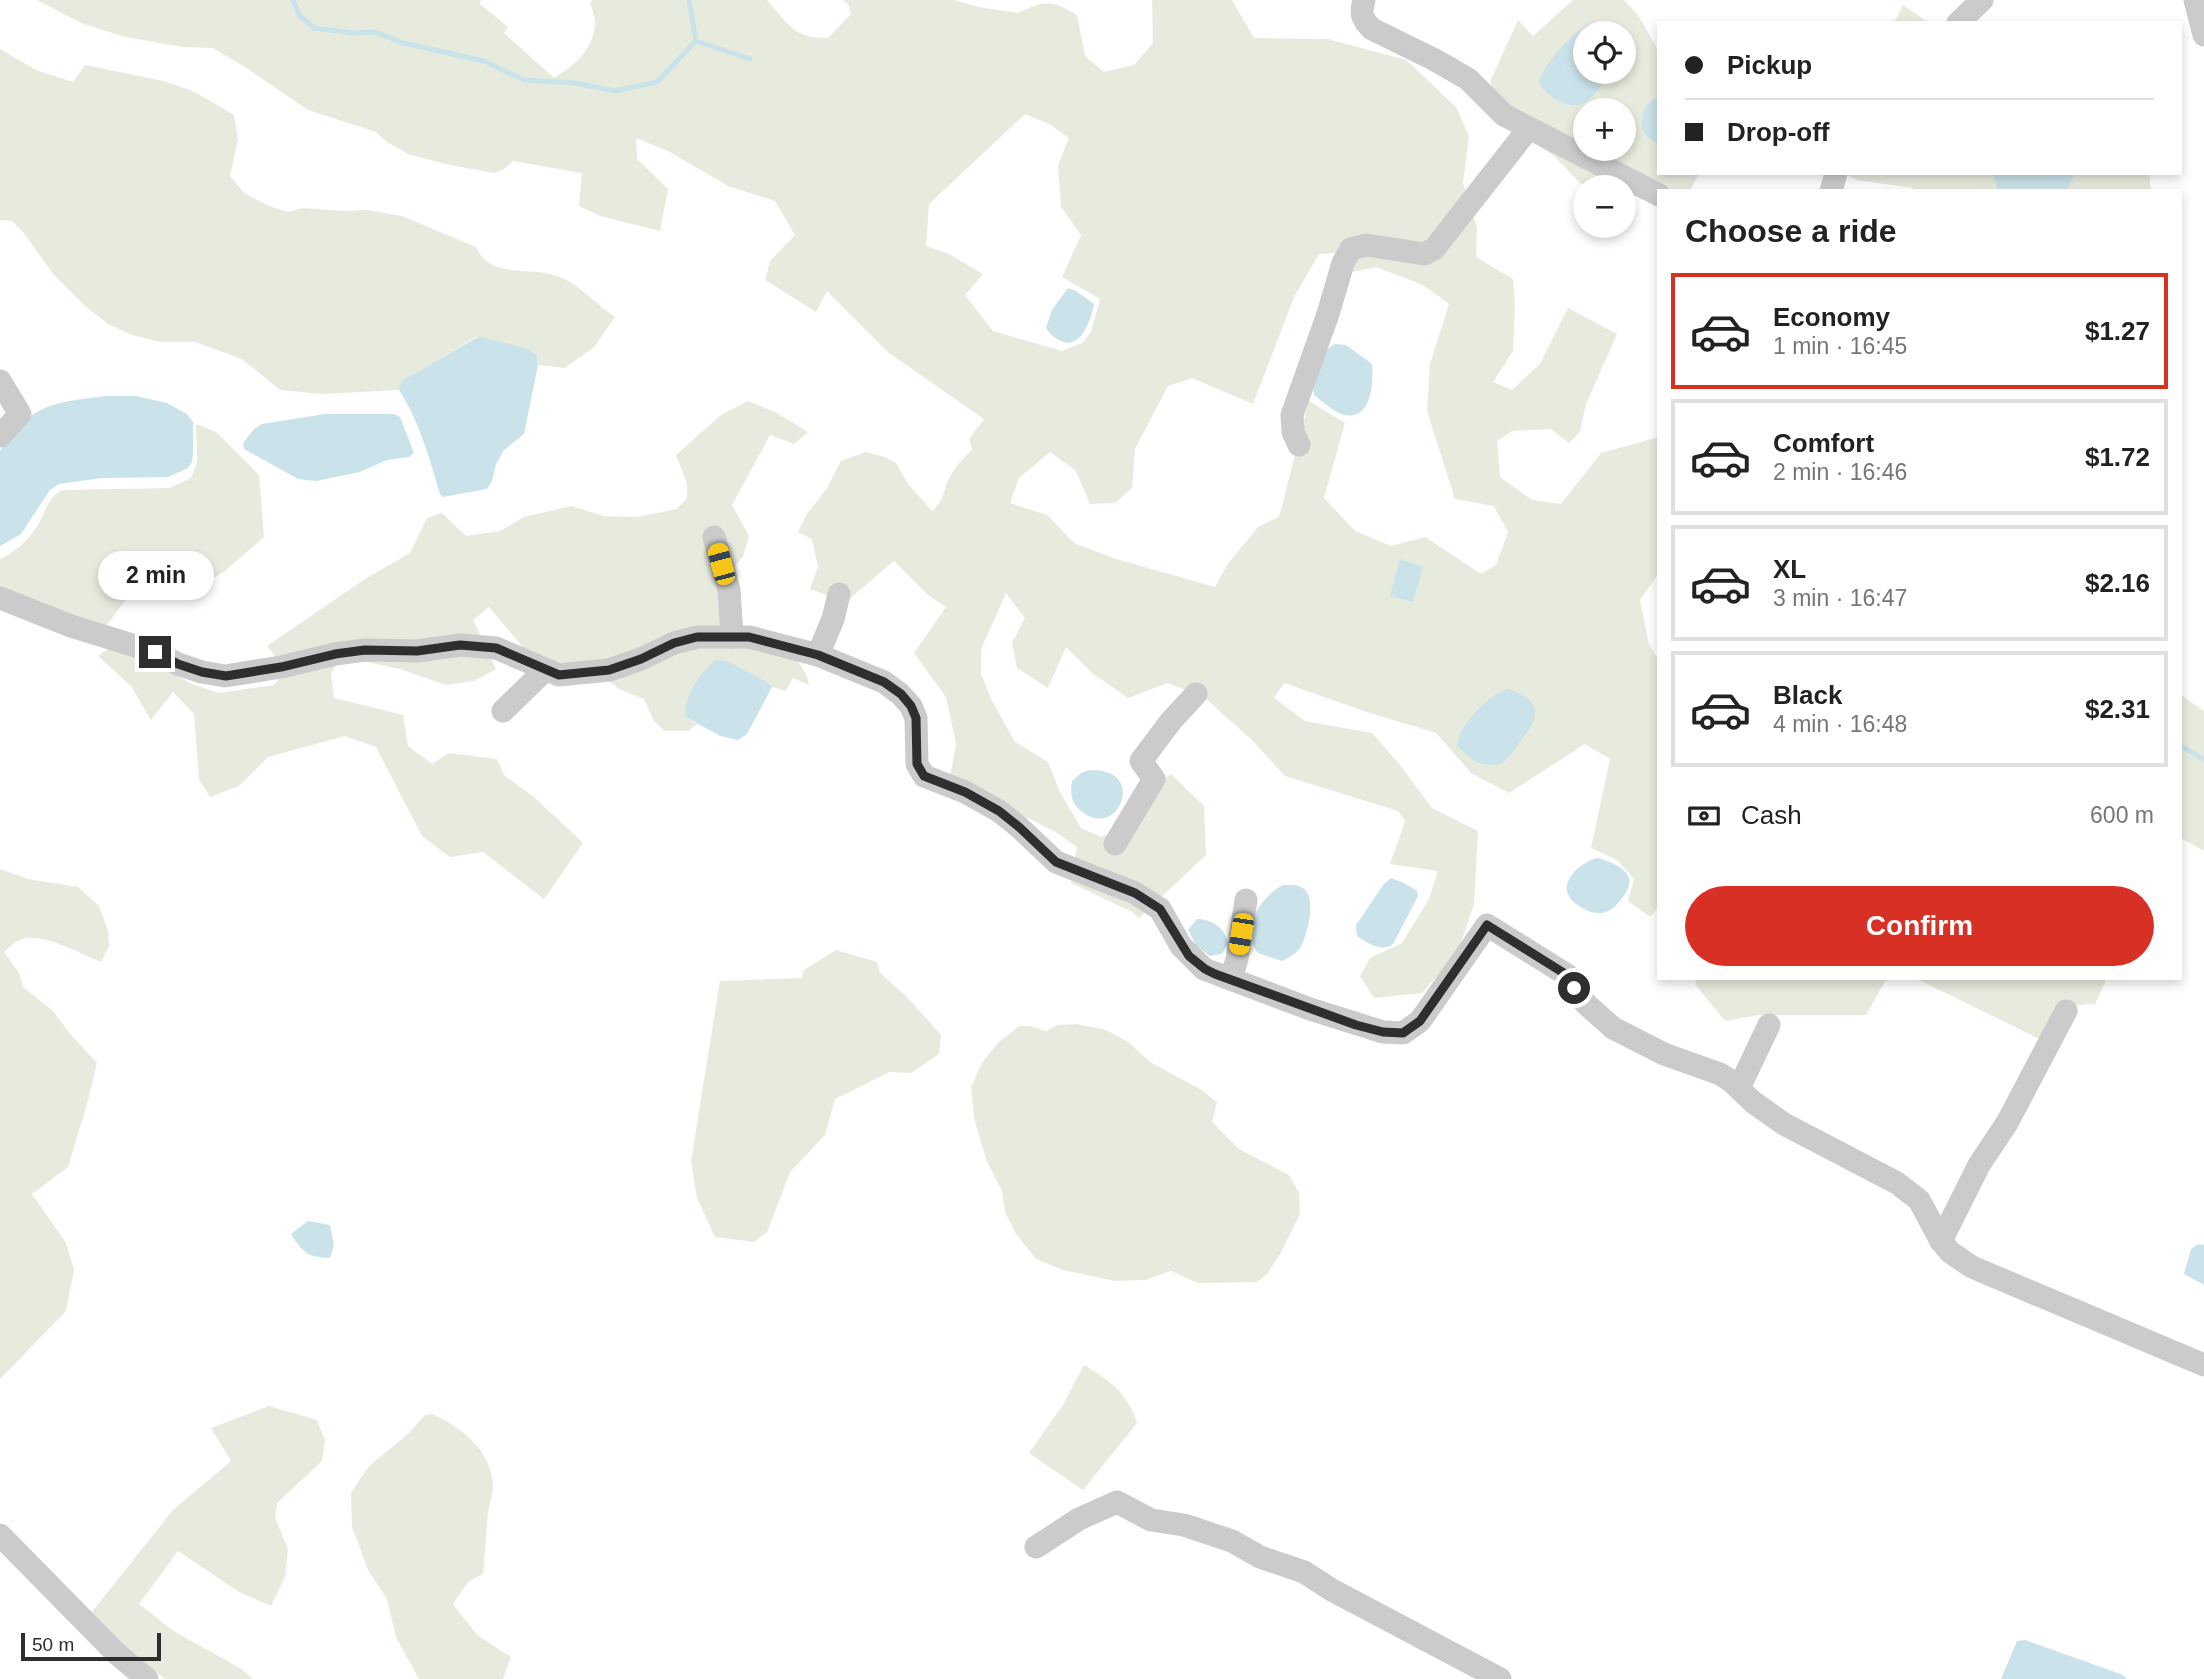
<!DOCTYPE html>
<html lang="en">
<head>
<meta charset="utf-8">
<style>
  body { margin:0; font-family:Helvetica,sans-serif; background:#f2f2f2; color:#222; height:100vh; display:flex; flex-direction:column; font-size:26px; white-space:nowrap }
  * { box-sizing:border-box; margin:0 }
  p { font-size:23px; color:#767676 }
  .icon { flex:none; width:38px; height:38px; fill:none; stroke:currentColor; stroke-width:2; stroke-linecap:round; stroke-linejoin:round }
  .map { position:relative; flex:1; overflow:hidden }
  .side { position:absolute; left:1657px; top:189px; width:525px; height:791px; display:flex; flex-direction:column; background:#fff; border-radius:0px; box-shadow:0 4px 10px #0003 }
  .side>* { flex:none }
  .hud { position:absolute; left:1657px; top:21px; width:525px; height:154px; border-radius:0px; box-shadow:0 4px 10px #0003; display:grid; align-content:center; height:154px; padding:0 28px; background:#fff }
  .tools { position:absolute; left:1573px; top:21px; display:grid; gap:14px }
  .tools a { display:grid; place-items:center; width:63px; height:63px; border-radius:50%; background:#fff; box-shadow:0 4px 10px #0003; font-size:35px }
  .scale { position:absolute; left:21px; bottom:18px; width:140px; box-sizing:border-box; padding-left:7px; border:4px solid #2e2e2e; border-top:0; font-size:19px; line-height:24px; white-space:nowrap; color:#2e2e2e; -webkit-text-stroke:5px #fff; paint-order:stroke }
  .end { position:absolute; width:32px; height:32px; margin:-16px; border:9px solid #2e2e2e; background:#fff; box-shadow:0 0 0 4px #fff }
  .from { border-radius:50% }
  .bubble { position:absolute; height:49px; border-radius:24px; background:#fff; box-shadow:0 4px 10px #0003; font-size:23px; font-weight:700; line-height:49px; text-align:center }
  .car { position:absolute; width:21px; height:42px; margin:-21px -10px; border-radius:9px; box-shadow:0 0 5px 2px #0007; background:linear-gradient(#f5c518 24%,#345 0 40%,#f5c518 0 76%,#345 0 86%,#f5c518 0) }
  .hud b { display:flex; align-items:center; gap:24px; height:66px; font-size:26px }
  .hud b+b { border-top:2px solid #e0e0e0 }
  .hud i { width:18px; height:18px; background:#222 }
  ul { padding:0; list-style:none }
  li { display:flex; align-items:center; gap:21px; height:116px; margin:0 14px 10px; padding:0 14px; border:4px solid #e0e0e0; border-radius:0px }
  li div { flex:1 }
  li b { display:block; font-size:26px }
  li em { font-style:normal; font-weight:700 }
  li.current { border-color:#d93025 }
  li>.icon { width:63px; height:63px; stroke-width:1.5 }
  h2 { padding:0 28px; font-size:32px; line-height:84px }
  .pay { display:flex; align-items:center; gap:18px; height:77px; padding:0 28px; font-size:26px }
  .pay p { margin-inline-start:auto }
  .primary-button { display:flex; gap:14px; margin-top:auto; padding:14px 28px }
  .primary-button a { flex:1; height:80px; border-radius:42px; background:#d93025; color:#fff; font-size:28px; font-weight:700; line-height:80px; text-align:center }
  .map>svg:first-child { display:block }
  .green { fill:#e6ebdd; fill-rule:evenodd }
  .water { fill:#cae2ea }
  .lines { fill:none; stroke-linecap:round; stroke-linejoin:round }
  .stream { stroke:#cae2ea; stroke-width:5 }
  .minor { stroke:#cbcbcb; stroke-width:23 }
  .route { stroke:#2e2e2e; stroke-width:9 }
</style>
</head>
<body>
<div class="map">
<svg width="2204" height="1679" viewBox="0 0 2204 1679">
  <rect width="100%" height="100%" fill="#fff"/>
  <g class="green">
    <path d="M37,0H481L480,4L508,27L504,33L554,78C575,65 592,51 595,25C596,18 592,9 590,3L593,0H767C789,25 793,38 828,38L851,14L848,4L843,0H954L979,7L1018,13C1044,0 1053,0 1077,15L1085,56L1104,72L1134,65L1153,43L1152,0H1232L1254,38L1328,39L1406,60L1456,107L1469,136L1463,183L1477,227L1476,257L1513,279L1515,306L1513,351L1493,382L1512,390L1540,364L1568,308L1617,334L1586,404L1580,432L1569,443L1551,429L1512,431L1497,441L1500,477L1532,500L1561,504L1601,453L1659,437V573L1640,600L1649,644L1659,661V906L1650,917L1628,901L1634,879L1617,860L1591,848L1610,759L1585,744L1509,793L1471,773L1436,733L1367,712L1284,683L1274,698L1305,721L1372,733L1400,765L1432,808L1478,831L1474,904L1457,954L1422,993L1374,998L1360,976L1370,958L1402,943L1429,899L1438,871L1390,864L1405,821L1398,811L1285,776L1252,740L1205,698L1168,683L1128,698L1092,673L1066,647L1048,688L1017,668L1012,643L1025,618L1006,593L981,649V674L992,701L1015,742L1048,762L1060,792L1081,828L1101,837L1124,826L1157,785L1171,774L1204,806L1206,855L1139,918L1132,912L1071,883L1077,847L1057,833L950,778L956,744L946,697L914,653L946,607L928,595L894,561L846,602L810,589L818,567L812,539L798,532L807,514L827,488L841,461L866,452L885,457L896,463L908,484L932,511C946,499 942,491 950,476C956,466 963,458 972,450L969,439L984,419L889,353L827,291L816,312L765,280L770,261L795,235L775,201L728,186L670,152L636,138L637,159L668,189L660,231L600,216L579,206L582,173L513,161L504,169L494,173L445,164L408,154L387,142L376,132L308,110L248,69L213,48L183,47L125,37L81,23ZM1025,114L1049,124L1069,138L1058,165L1061,207L1081,235L1062,277L1100,299L1091,332L1082,343L1062,351L993,331L965,295L983,274L949,254L926,246L929,204ZM1336,253L1349,273L1376,267L1423,285L1449,304L1430,364L1427,411L1455,499L1494,506L1508,532L1496,565L1481,574L1425,537L1391,546L1355,531L1324,498L1345,423L1309,401L1279,517L1258,527L1227,565L1215,587L1113,558L1074,543L1047,515L1010,503L1019,478L1050,452L1076,471L1090,504L1115,503L1132,488L1135,449L1168,386L1192,378L1253,404L1294,297L1319,254Z"/>
    <path d="M1573,0H1624L1638,15L1659,52V173H1699L1690,191H1670L1644,182L1582,185L1554,156L1505,123L1490,82L1518,20L1533,36ZM1586,33H1624V72H1586ZM1586,110H1624V149H1586Z"/>
    <path d="M1903,5L1929,23H1894Z"/>
    <path d="M0,49L36,70L73,82L85,65L163,81L193,91L234,115L238,139L230,176L244,193L269,206L288,212L302,208L344,211L367,210L402,216L476,247C488,277 525,268 550,274C575,279 594,303 615,317L594,347L565,368L538,365V360L529,349L476,337L403,381L399,390L321,394L280,390L242,359L195,342H160L132,335L108,324L84,305L54,275L23,232L12,221L0,220Z"/>
    <path d="M1845,173H2149L2151,191H1917L1913,188L1856,180Z"/>
    <path d="M748,401L775,412L808,432L794,444L770,435L732,505L749,536L743,556L722,583L728,623C756,637 804,650 809,685L793,678L786,691L772,687L767,682L686,717L697,724L688,731H665L654,721L644,699L621,690L585,666L558,670L532,658L489,607L473,620L496,669L474,681L446,685L400,669L342,657L331,673L334,698L403,715L408,746L432,764L449,753L497,759L504,775L534,797L583,843L544,899L483,852L450,857L422,836L376,747L345,736L268,757L239,786L210,797L199,779L194,714L173,692L151,720L131,686L98,656L112,646L165,667L189,683L219,693L274,685L286,670L267,646L365,579L410,553L427,518L442,513L466,536L500,531L524,517L571,506L604,516L636,517L677,509L687,498V483L676,455L721,415Z"/>
    <path d="M196,424L216,432L259,475L264,537L224,572L201,585L154,562L103,630L0,593V559C15,552 29,540 37,526C47,511 46,499 62,490L170,488L191,478L197,462Z"/>
    <path d="M2181,695L2204,711V851L2181,838Z"/>
    <path d="M0,869L28,879L78,887L99,906L108,931L109,946L101,962C81,954 43,932 22,939C15,941 9,948 4,952L19,973L23,987L52,1010L71,1035L97,1063L87,1104L68,1167L32,1194L66,1243L74,1270L66,1311L0,1379Z"/>
    <path d="M836,950L877,962L880,973L907,997L941,1035L939,1054L911,1073L889,1072L835,1099L825,1135L790,1172L767,1232L754,1242L715,1237L697,1198L691,1161L720,981L802,978L804,970Z"/>
    <path d="M1697,978H1887L1866,1015H1759L1725,1021L1695,984Z"/>
    <path d="M1915,978H2107L2095,1004L2077,1005L2054,1046Z"/>
    <path d="M1077,1024L1106,1030L1128,1042L1150,1062L1200,1089L1217,1102L1212,1122L1239,1149L1289,1175L1299,1193L1300,1214L1280,1254L1267,1274L1257,1282L1198,1283L1171,1271L1145,1280L1115,1281L1063,1270L1036,1259L1016,1234L1005,1212L1002,1191L986,1159L974,1118L971,1087L982,1063L998,1043L1019,1026H1030L1046,1031L1058,1025Z"/>
    <path d="M1084,1365C1110,1380 1128,1394 1137,1423L1083,1490L1029,1453L1063,1405Z"/>
    <path d="M269,1406L317,1420L325,1440L322,1461L277,1503L275,1518L288,1549L285,1577L271,1606L239,1592L178,1551L139,1604L175,1632L240,1668L253,1679H165L112,1638L91,1613L173,1510L231,1461L211,1428Z"/>
    <path d="M432,1414C462,1428 491,1449 493,1486C493,1495 489,1504 488,1513C486,1533 485,1554 483,1574L468,1582L453,1604L477,1635L511,1657L503,1679H419L396,1637L387,1599L368,1570L352,1527L351,1493L369,1466L409,1433L425,1415Z"/>
  </g>
  <g class="water">
    <path d="M1590,24L1604,33H1586V72H1611C1603,81 1597,95 1586,102C1569,112 1549,97 1539,84C1542,65 1573,32 1590,24Z"/>
    <path d="M1659,97V144C1632,135 1640,102 1659,97Z"/>
    <path d="M1993,173H2075L2066,191H1998Z"/>
    <path d="M1068,288L1076,291L1094,304C1091,321 1080,352 1059,340C1053,337 1050,334 1046,328L1052,310Z"/>
    <path d="M481,337L529,349L537,356L538,365L524,434L504,450L496,464L492,481L487,489L443,497L440,494C429,457 420,423 399,390L402,381L476,338Z"/>
    <path d="M1335,344L1346,345L1372,364C1374,383 1371,424 1341,414C1331,410 1322,401 1314,395L1313,386L1325,351Z"/>
    <path d="M106,396H136L167,403L187,414L193,422V453L192,462L188,468L168,477L102,478L59,484L50,490L21,534L0,546V451C33,403 51,403 106,396Z"/>
    <path d="M325,414H394L400,417L414,453L409,457L387,460L360,472L316,481L298,479L244,449L243,443L254,429L262,424Z"/>
    <path d="M1400,559L1423,567L1413,602L1390,596Z"/>
    <path d="M716,660L727,661L767,682L772,687L747,734L738,740L720,736L686,717C682,698 701,671 716,660Z"/>
    <path d="M1509,689C1544,702 1540,717 1519,743C1514,750 1508,760 1500,764C1493,766 1484,764 1477,763L1457,746C1459,725 1489,693 1509,689Z"/>
    <path d="M1090,770C1149,768 1118,842 1081,811C1071,803 1070,793 1072,781L1081,773Z"/>
    <path d="M1598,858C1607,861 1626,867 1629,878C1631,885 1626,893 1622,898C1611,914 1598,918 1581,907C1576,904 1571,901 1569,896C1559,880 1584,860 1598,858Z"/>
    <path d="M1391,878L1404,883L1417,891L1418,896L1393,944C1381,953 1368,943 1357,936L1356,925L1384,884Z"/>
    <path d="M1283,885C1291,885 1298,884 1304,889C1317,899 1307,936 1300,948C1295,954 1289,958 1282,961L1258,953C1239,929 1260,897 1283,885Z"/>
    <path d="M1197,919C1212,919 1225,928 1228,943L1222,954L1210,956L1196,945L1188,930Z"/>
    <path d="M308,1221L330,1225L334,1245L330,1258C307,1257 303,1253 291,1234Z"/>
    <path d="M2198,1244L2204,1245V1285L2184,1274L2191,1249Z"/>
    <path d="M2025,1640L2123,1675L2127,1679H2001L2017,1641Z"/>
  </g>
  <g class="lines">
    <g class="stream">
      <path d="M293,0L300,16L314,28L353,33L375,32L403,43L484,61L524,80L575,83L614,91L657,82L696,41L750,59"/>
      <path d="M689,0L696,41"/>
      <path d="M2180,745L2204,760"/>
    </g>
    <g class="minor">
      <path d="M1364,0C1360,14 1362,19 1372,29L1435,60L1468,79L1504,115L1659,195"/>
      <path d="M2195,0L2204,35"/>
      <path d="M1958,23L1982,0"/>
      <path d="M1831,191L1836,173"/>
      <path d="M0,381L20,414L0,436"/>
      <path d="M1299,445L1293,432L1292,415L1328,314L1343,263L1351,249L1367,245L1424,254L1434,249L1529,128"/>
      <path d="M714,537L729,590L732,637"/>
      <path d="M0,598L71,626L155,652L178,664L202,672L225,676L281,667L335,654L365,650L417,651L460,645L496,648L559,675L609,670L641,659L674,643L697,637H749L818,655L884,682L900,694L911,706L916,718L917,764L924,776L965,792L999,811L1019,827L1056,862L1135,893L1160,909L1181,946L1204,969L1310,1009L1383,1032L1403,1033L1420,1021L1487,925L1567,975L1586,1004L1613,1028L1664,1054L1720,1074L1731,1081L1753,1102L1784,1124L1897,1183L1919,1200L1941,1241L1950,1252L1972,1267L2204,1365"/>
      <path d="M818,655L833,619L839,594"/>
      <path d="M503,711L545,670"/>
      <path d="M1115,844L1154,779L1141,761L1171,721L1196,694"/>
      <path d="M1231,979L1237,959L1246,900"/>
      <path d="M1739,1088L1769,1025"/>
      <path d="M1941,1241L1979,1165L2007,1123L2066,1011"/>
      <path d="M0,1535L116,1653L147,1679"/>
      <path d="M1036,1547L1079,1519L1117,1502L1151,1520L1184,1525L1232,1541L1260,1557L1304,1572L1332,1590L1500,1679"/>
    </g>
  </g>
  <g class="lines">
    <path class="route" d="M155,652L178,664L202,672L226,676L281,667L335,654L365,650L417,651L460,645L496,648L559,675L609,670L641,659L674,643L697,637H749L818,655L884,682L901,694L911,706L916,718L917,764L924,776L965,792L999,811L1019,827L1056,862L1135,893L1160,909L1189,956L1205,969L1215,974L1356,1025L1383,1032L1403,1033L1420,1021L1487,925L1567,975L1574,988"/>
  </g>
</svg>
<div class="tools">
<a><svg class="icon" aria-label="locate" viewBox="0 0 24 24"><circle cx="12" cy="12" r="6"/><path d="M12 2v4M12 18v4M2 12h4M18 12h4"/></svg></a>
<a>+</a>
<a>−</a>
</div>
<div class="scale">50 m</div>
<i class="end from" style="left:1574px;top:988px"></i>
<i class="end" style="left:155px;top:652px"></i>
<div class="bubble" style="left:98px;top:551px;width:116px">2 min</div>
<i class="car" style="left:721px;top:564px;rotate:345deg"></i>
<i class="car" style="left:1241px;top:934px;rotate:189deg"></i>
<div class="hud">
<b><i class="from"></i>Pickup</b>
<b><i></i>Drop-off</b>
</div>
<section class="side">
<h2>Choose a ride</h2>
<ul>
<li class="current"><svg class="icon" aria-label="car" viewBox="0 0 24 24"><path d="M5 17H2v-5l4-1 3-4h7l3 4 3 1v5h-3M9 17h6M6 11h13"/><circle cx="7" cy="17" r="2"/><circle cx="17" cy="17" r="2"/></svg><div><b>Economy</b><p>1 min · 16:45</p></div><em>$1.27</em></li>
<li><svg class="icon" aria-label="car" viewBox="0 0 24 24"><path d="M5 17H2v-5l4-1 3-4h7l3 4 3 1v5h-3M9 17h6M6 11h13"/><circle cx="7" cy="17" r="2"/><circle cx="17" cy="17" r="2"/></svg><div><b>Comfort</b><p>2 min · 16:46</p></div><em>$1.72</em></li>
<li><svg class="icon" aria-label="car" viewBox="0 0 24 24"><path d="M5 17H2v-5l4-1 3-4h7l3 4 3 1v5h-3M9 17h6M6 11h13"/><circle cx="7" cy="17" r="2"/><circle cx="17" cy="17" r="2"/></svg><div><b>XL</b><p>3 min · 16:47</p></div><em>$2.16</em></li>
<li><svg class="icon" aria-label="car" viewBox="0 0 24 24"><path d="M5 17H2v-5l4-1 3-4h7l3 4 3 1v5h-3M9 17h6M6 11h13"/><circle cx="7" cy="17" r="2"/><circle cx="17" cy="17" r="2"/></svg><div><b>Black</b><p>4 min · 16:48</p></div><em>$2.31</em></li>
</ul>
<div class="pay"><svg class="icon" aria-label="cash" viewBox="0 0 24 24"><path d="M3 7h18v10H3z"/><circle cx="12" cy="12" r="2"/></svg>Cash<p>600 m</p></div>
<div class="primary-button"><a>Confirm</a></div>
</section>
</div>
</body>
</html>
